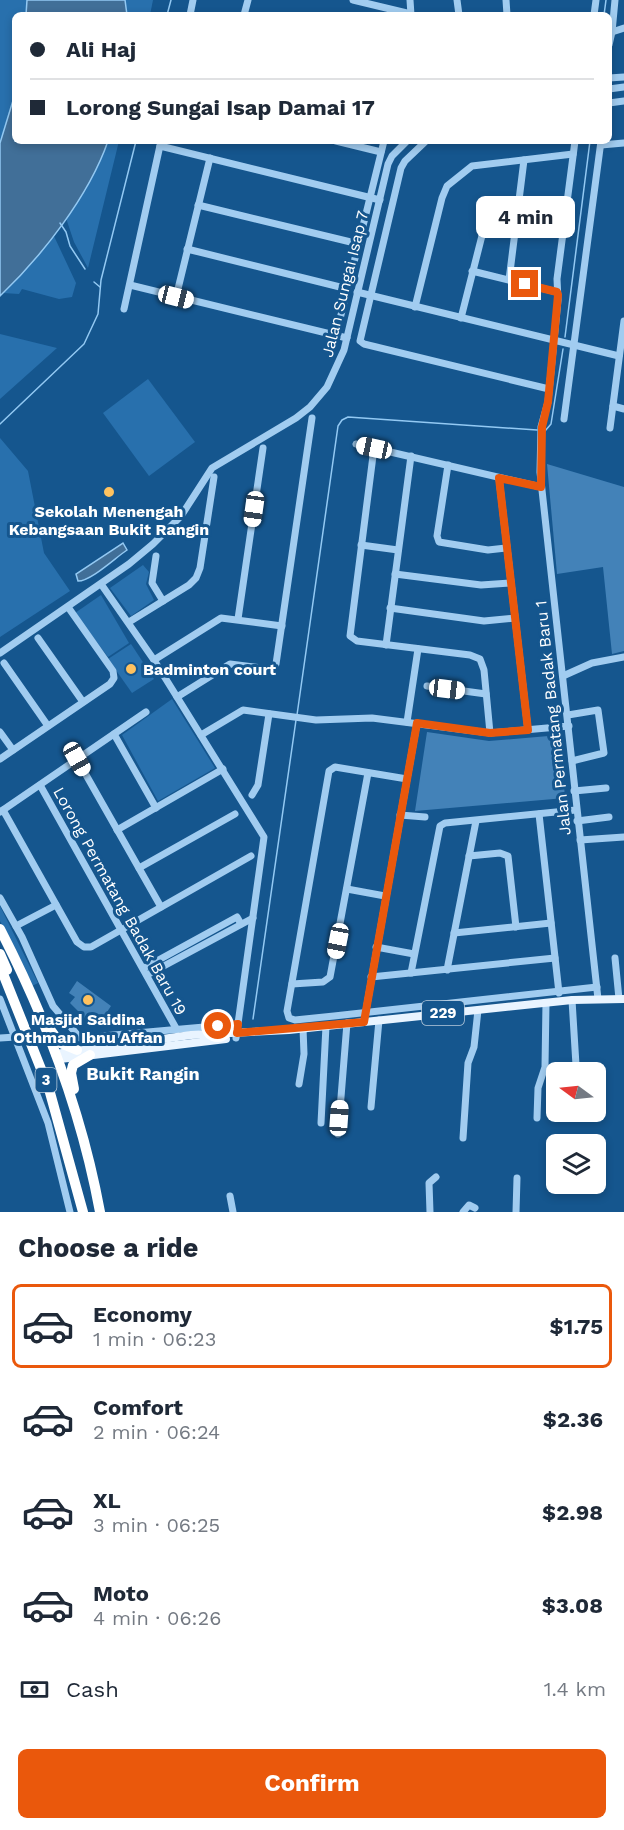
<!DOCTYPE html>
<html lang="en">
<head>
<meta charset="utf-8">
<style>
  body { margin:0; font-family:"Work Sans",sans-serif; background:#f6f6f7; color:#1f2937; height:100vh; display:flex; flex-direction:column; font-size:22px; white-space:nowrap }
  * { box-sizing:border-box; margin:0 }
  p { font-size:20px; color:#747a83 }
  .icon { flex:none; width:33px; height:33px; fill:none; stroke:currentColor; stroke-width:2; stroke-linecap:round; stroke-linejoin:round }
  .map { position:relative; height:1212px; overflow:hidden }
  .sheet { display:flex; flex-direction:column; background:#fff; flex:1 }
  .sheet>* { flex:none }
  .hud { position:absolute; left:12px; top:12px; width:600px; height:132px; border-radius:9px; box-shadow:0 3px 9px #0003; display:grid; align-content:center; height:132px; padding:0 18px; background:#fff }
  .needle { width:39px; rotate:285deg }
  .controls { position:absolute; left:546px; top:1062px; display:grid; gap:12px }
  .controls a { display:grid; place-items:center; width:60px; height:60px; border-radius:9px; background:#fff; box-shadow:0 3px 9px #0003; font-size:30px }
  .end { position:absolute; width:27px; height:27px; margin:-14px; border:8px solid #ea580c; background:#fff; box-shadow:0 0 0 3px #fff }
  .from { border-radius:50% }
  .bubble { position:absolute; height:42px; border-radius:9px; background:#fff; box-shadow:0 3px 9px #0003; font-size:20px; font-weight:700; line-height:42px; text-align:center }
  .car { position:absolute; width:18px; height:36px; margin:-18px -9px; border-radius:8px; box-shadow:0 0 4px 2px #0007; background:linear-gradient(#fff 24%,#345 0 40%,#fff 0 76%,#345 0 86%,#fff 0) }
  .hud b { display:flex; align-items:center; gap:21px; height:57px; font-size:22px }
  .hud b+b { border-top:2px solid #e0e1e3 }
  .hud i { width:15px; height:15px; background:#1f2937 }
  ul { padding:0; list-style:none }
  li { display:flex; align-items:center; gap:18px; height:84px; margin:0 12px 9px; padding:0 6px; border:3px solid transparent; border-radius:9px }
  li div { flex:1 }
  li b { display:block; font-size:22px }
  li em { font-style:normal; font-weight:700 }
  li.on { border-color:#ea580c }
  li>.icon { width:54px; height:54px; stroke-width:1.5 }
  h2 { padding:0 18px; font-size:27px; line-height:72px }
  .pay { display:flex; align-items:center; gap:15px; height:66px; padding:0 18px; font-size:22px }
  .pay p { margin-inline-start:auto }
  .action { display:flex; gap:12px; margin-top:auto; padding:12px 18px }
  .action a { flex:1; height:69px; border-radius:9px; background:#ea580c; color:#fff; font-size:24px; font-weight:700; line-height:69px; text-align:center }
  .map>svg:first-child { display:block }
  .green { fill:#2870ad }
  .water { fill:#416f98; stroke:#93c9f3; stroke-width:1.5 }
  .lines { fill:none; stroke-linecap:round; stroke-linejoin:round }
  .stream { stroke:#93c9f3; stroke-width:1.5 }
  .building { fill:#4382b8 }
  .minor { stroke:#a1ccf0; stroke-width:7 }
  .major { stroke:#e9f4ff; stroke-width:8 }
  .highway { stroke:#fff; stroke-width:10 }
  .route { stroke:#ea580c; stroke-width:8 }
  .poi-dot { fill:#ffc25f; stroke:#15568e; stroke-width:2 }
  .labels { text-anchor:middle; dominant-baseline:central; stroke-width:6; stroke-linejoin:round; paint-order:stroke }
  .shield { fill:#15568e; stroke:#b9ccdd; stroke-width:1.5 }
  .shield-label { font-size:15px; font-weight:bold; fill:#fff }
  .street-label { font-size:16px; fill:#fff; stroke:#15568e }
  .poi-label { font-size:16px; font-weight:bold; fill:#fff; stroke:#15568e }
  .neighbourhood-label { font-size:18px; font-weight:bold; fill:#fff; stroke:#15568e }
</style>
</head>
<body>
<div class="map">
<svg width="624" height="1212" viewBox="0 0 624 1212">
  <rect width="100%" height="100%" fill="#15568e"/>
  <g class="green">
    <path d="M0,0H27L26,15H15V94L0,143Z"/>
    <path d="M125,0H153L150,15H127Z"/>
    <path d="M108,141H119L88,268L74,242L66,218L86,190Z"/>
    <path d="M53,234L76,283L72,297L59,299L22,289L19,294L3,293Z"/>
    <path d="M0,334L57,348L0,399Z"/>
    <path d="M148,379L195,442L149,476L103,413Z"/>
    <path d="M0,438L28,471L44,553L70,591L0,637Z"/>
    <path d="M143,565L149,572L146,584L154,600L131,616L110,588Z"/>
    <path d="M101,595L129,643L108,657L75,613Z"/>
    <path d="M131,644L154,679L132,693L108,659Z"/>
    <path d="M172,699L215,768L158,801L122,735Z"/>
    <path d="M0,906L38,983L32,986L16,950L0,921Z"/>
  </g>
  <g class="water">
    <path d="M27,0H125L127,15H26Z"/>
    <path d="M15,94V141H108C89,196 42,256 0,296V143Z"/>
    <path d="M123,543L127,550C115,558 91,581 78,581L76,574Z"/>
  </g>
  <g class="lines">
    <g class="stream">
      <path d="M167,15L171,0"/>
      <path d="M604,15L606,0"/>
      <path d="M60,223L66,232L70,246L85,269"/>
      <path d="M94,282L100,287"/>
      <path d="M565,337L590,141"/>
      <path d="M0,424L84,344L98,314L101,280L136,141"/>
      <path d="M545,431L551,424L563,349"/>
      <path d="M297,715L338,426L342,420L348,417L537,430"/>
      <path d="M253,1019L296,720"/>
    </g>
  </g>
  <g class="building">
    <path d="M547,464L624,487V651L612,654L603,567L557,574Z"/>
    <path d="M427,732L489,741L560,735L565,798L415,811Z"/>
    <path d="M77,981L111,1006L99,1024L87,1015L85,1018L70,1003L75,997L69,993Z"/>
  </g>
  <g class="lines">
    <g class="minor">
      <path d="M353,0L411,14"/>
      <path d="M410,0L411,15"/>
      <path d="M457,0L459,15"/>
      <path d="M506,0L507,15"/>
      <path d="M190,15L193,0"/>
      <path d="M244,15L248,0"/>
      <path d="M594,15L596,0"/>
      <path d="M612,32L615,0"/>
      <path d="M609,45L612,32L624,28"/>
      <path d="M609,78L624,77"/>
      <path d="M609,89L624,87"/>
      <path d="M609,103L624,101"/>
      <path d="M336,141L381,152"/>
      <path d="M426,141L405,161L401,168L360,341L364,344L549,389"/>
      <path d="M575,141L557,279L558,300L548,402L541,427L540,472L598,999"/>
      <path d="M601,145L624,143"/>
      <path d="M160,146L380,200"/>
      <path d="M198,205L359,244"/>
      <path d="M187,249L348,289"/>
      <path d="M472,271L557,292"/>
      <path d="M509,280L524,160"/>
      <path d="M130,285L347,338"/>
      <path d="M357,292L619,356"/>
      <path d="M176,297L210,158"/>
      <path d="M415,307L442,198L447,186L472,166L573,154"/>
      <path d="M124,309L161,141"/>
      <path d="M461,318L487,216L491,212L518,208"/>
      <path d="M336,335L384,141"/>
      <path d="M613,406L624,409"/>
      <path d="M564,419L601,141"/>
      <path d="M610,428L624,321"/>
      <path d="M356,444L541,487"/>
      <path d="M374,448L350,636L357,641L470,655L480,659L484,670L490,733"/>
      <path d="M448,465L437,536L439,542L488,550L506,548"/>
      <path d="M499,478L528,730"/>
      <path d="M361,545L398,550"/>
      <path d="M156,556L152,583L163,601"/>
      <path d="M395,574L481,585L511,583"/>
      <path d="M101,584L154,660L264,837L236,1038"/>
      <path d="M390,608L484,621L515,618"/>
      <path d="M238,619L263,448"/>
      <path d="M129,622L189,585L196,578L200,568L214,477"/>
      <path d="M38,638L83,702"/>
      <path d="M386,645L411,456"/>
      <path d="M0,653L129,564L153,544L181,516L212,468L296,418L310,407L327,387L344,350L388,164L392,156L407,141"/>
      <path d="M154,660L221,618L282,626"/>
      <path d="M4,663L48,726"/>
      <path d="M563,676L592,663L624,657"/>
      <path d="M427,686L486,694"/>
      <path d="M177,697L230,664L270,669L276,664L312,418"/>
      <path d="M568,715L598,710L604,753L572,761"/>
      <path d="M407,722L418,649"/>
      <path d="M0,732L13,750"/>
      <path d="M114,734L156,808"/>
      <path d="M201,735L243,710L316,720L372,718L490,733L569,726"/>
      <path d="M0,759L110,684L114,678L113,671L68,607"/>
      <path d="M77,759L161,907"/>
      <path d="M407,779L335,767L329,771L287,1011L289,1018L295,1020L334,1016L597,987"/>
      <path d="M40,785L177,1030"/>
      <path d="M574,791L606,788"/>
      <path d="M252,795L258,785L269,714"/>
      <path d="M3,810L77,942L84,947H91L251,856"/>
      <path d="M0,812L146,712"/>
      <path d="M539,814L559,993"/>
      <path d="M400,815L425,817"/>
      <path d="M577,821L609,817"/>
      <path d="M117,830L223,769"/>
      <path d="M580,840L624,837"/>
      <path d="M469,856L500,853L508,856L516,927"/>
      <path d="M139,868L235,814"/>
      <path d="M347,889L385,896"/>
      <path d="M0,898L22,937L53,1006L80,1038L238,1024"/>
      <path d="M16,926L56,905"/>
      <path d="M454,933L551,923"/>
      <path d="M376,947L414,954"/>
      <path d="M615,958L619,999"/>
      <path d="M144,968L237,917L241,924"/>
      <path d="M447,970L476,821"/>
      <path d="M411,973L440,826L445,823L576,810"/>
      <path d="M147,975L253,918"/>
      <path d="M371,977L555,958"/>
      <path d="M292,984L323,982L330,977L368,773"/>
      <path d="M0,999L48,1123L70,1212"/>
      <path d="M572,1000L576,1065"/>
      <path d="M365,1016L417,723"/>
      <path d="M0,1038L16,1037"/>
      <path d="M299,1084L304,1054L303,1028"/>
      <path d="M371,1107L379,1020"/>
      <path d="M537,1118L538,1088L545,1067L546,1003"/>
      <path d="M321,1123L326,1026"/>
      <path d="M338,1134L347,1023"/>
      <path d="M463,1138L468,1063L474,1047L478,1010"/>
      <path d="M230,1196L233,1212"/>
      <path d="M430,1212L429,1183L436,1177"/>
      <path d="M463,1212L469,1205L475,1208"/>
      <path d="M516,1212L517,1178"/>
    </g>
    <g class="major">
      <path d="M55,1054L191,1035L289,1030L572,1000L624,999"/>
      <path d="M60,1059L226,1039"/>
    </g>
    <g class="highway">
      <path d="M0,929C46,1018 82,1114 100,1212"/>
      <path d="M0,954L7,970"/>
      <path d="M0,966L49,1089L83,1212"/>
      <path d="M49,1028L60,1043L77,1050"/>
      <path d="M74,1089L71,1073L73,1065L90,1055"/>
    </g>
  </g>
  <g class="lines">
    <path class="route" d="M218,1026L238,1024L237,1033L364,1022L417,723L490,733L528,730L499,478L541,487L542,427L548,402L558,295L557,292L525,284"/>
  </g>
  <g class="poi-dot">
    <circle cx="109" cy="492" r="6"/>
    <circle cx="131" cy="669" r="6"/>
    <circle cx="88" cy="1000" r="6"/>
  </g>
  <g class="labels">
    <g class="shield">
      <rect x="422" y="1001" width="42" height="24" rx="4.5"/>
      <rect x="35.5" y="1068" width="21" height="24" rx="4.5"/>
    </g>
    <g class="shield-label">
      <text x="443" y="1013">229</text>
      <text x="46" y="1080">3</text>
    </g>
    <g class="street-label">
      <text transform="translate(345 284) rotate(-76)">Jalan Sungai Isap 7</text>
      <text transform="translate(553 718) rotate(-96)">Jalan Permatang Badak Baru 1</text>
      <text transform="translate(120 901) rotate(61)">Lorong Permatang Badak Baru 19</text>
    </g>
    <g class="poi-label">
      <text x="109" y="511">Sekolah Menengah<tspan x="109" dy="18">Kebangsaan Bukit Rangin</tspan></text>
      <text x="143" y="669" text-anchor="start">Badminton court</text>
      <text x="88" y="1019">Masjid Saidina<tspan x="88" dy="18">Othman Ibnu Affan</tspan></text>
    </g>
    <g class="neighbourhood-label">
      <text x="143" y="1073">Bukit Rangin</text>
    </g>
  </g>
</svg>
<div class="controls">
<a><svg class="needle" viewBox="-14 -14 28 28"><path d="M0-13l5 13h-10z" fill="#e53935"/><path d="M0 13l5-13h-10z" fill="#747a83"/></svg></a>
<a><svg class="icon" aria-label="layers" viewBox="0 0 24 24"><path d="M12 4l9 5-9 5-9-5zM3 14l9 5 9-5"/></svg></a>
</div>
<i class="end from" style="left:218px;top:1026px"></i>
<i class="end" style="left:525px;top:284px"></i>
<div class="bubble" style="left:476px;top:196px;width:99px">4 min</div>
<i class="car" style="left:176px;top:297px;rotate:104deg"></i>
<i class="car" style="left:374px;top:448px;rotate:282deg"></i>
<i class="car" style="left:254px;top:509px;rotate:188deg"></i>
<i class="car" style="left:447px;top:689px;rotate:97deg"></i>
<i class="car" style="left:77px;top:759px;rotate:151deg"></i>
<i class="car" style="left:338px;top:941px;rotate:191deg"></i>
<i class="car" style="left:339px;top:1118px;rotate:4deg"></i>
<div class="hud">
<b><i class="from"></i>Ali Haj</b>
<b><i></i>Lorong Sungai Isap Damai 17</b>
</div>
</div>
<section class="sheet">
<h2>Choose a ride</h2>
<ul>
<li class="on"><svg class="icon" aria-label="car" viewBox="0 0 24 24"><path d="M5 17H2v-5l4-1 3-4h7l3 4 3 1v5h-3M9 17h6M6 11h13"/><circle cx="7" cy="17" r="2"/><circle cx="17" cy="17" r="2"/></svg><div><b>Economy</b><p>1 min · 06:23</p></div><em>$1.75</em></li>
<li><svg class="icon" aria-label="car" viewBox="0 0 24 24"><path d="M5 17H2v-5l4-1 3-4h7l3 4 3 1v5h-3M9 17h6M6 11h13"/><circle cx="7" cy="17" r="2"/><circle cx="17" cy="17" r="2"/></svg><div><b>Comfort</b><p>2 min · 06:24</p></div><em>$2.36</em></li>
<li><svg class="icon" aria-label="car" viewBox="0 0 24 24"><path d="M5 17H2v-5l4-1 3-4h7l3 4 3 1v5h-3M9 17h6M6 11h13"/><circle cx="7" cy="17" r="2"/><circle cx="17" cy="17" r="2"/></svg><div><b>XL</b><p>3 min · 06:25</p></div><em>$2.98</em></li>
<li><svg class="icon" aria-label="car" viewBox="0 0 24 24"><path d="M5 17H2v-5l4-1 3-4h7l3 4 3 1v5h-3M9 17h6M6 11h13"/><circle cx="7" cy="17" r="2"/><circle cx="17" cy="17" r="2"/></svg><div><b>Moto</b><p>4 min · 06:26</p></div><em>$3.08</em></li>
</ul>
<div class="pay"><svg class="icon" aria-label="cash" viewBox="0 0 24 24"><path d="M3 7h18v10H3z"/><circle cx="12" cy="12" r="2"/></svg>Cash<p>1.4 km</p></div>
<div class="action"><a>Confirm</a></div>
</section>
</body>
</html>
